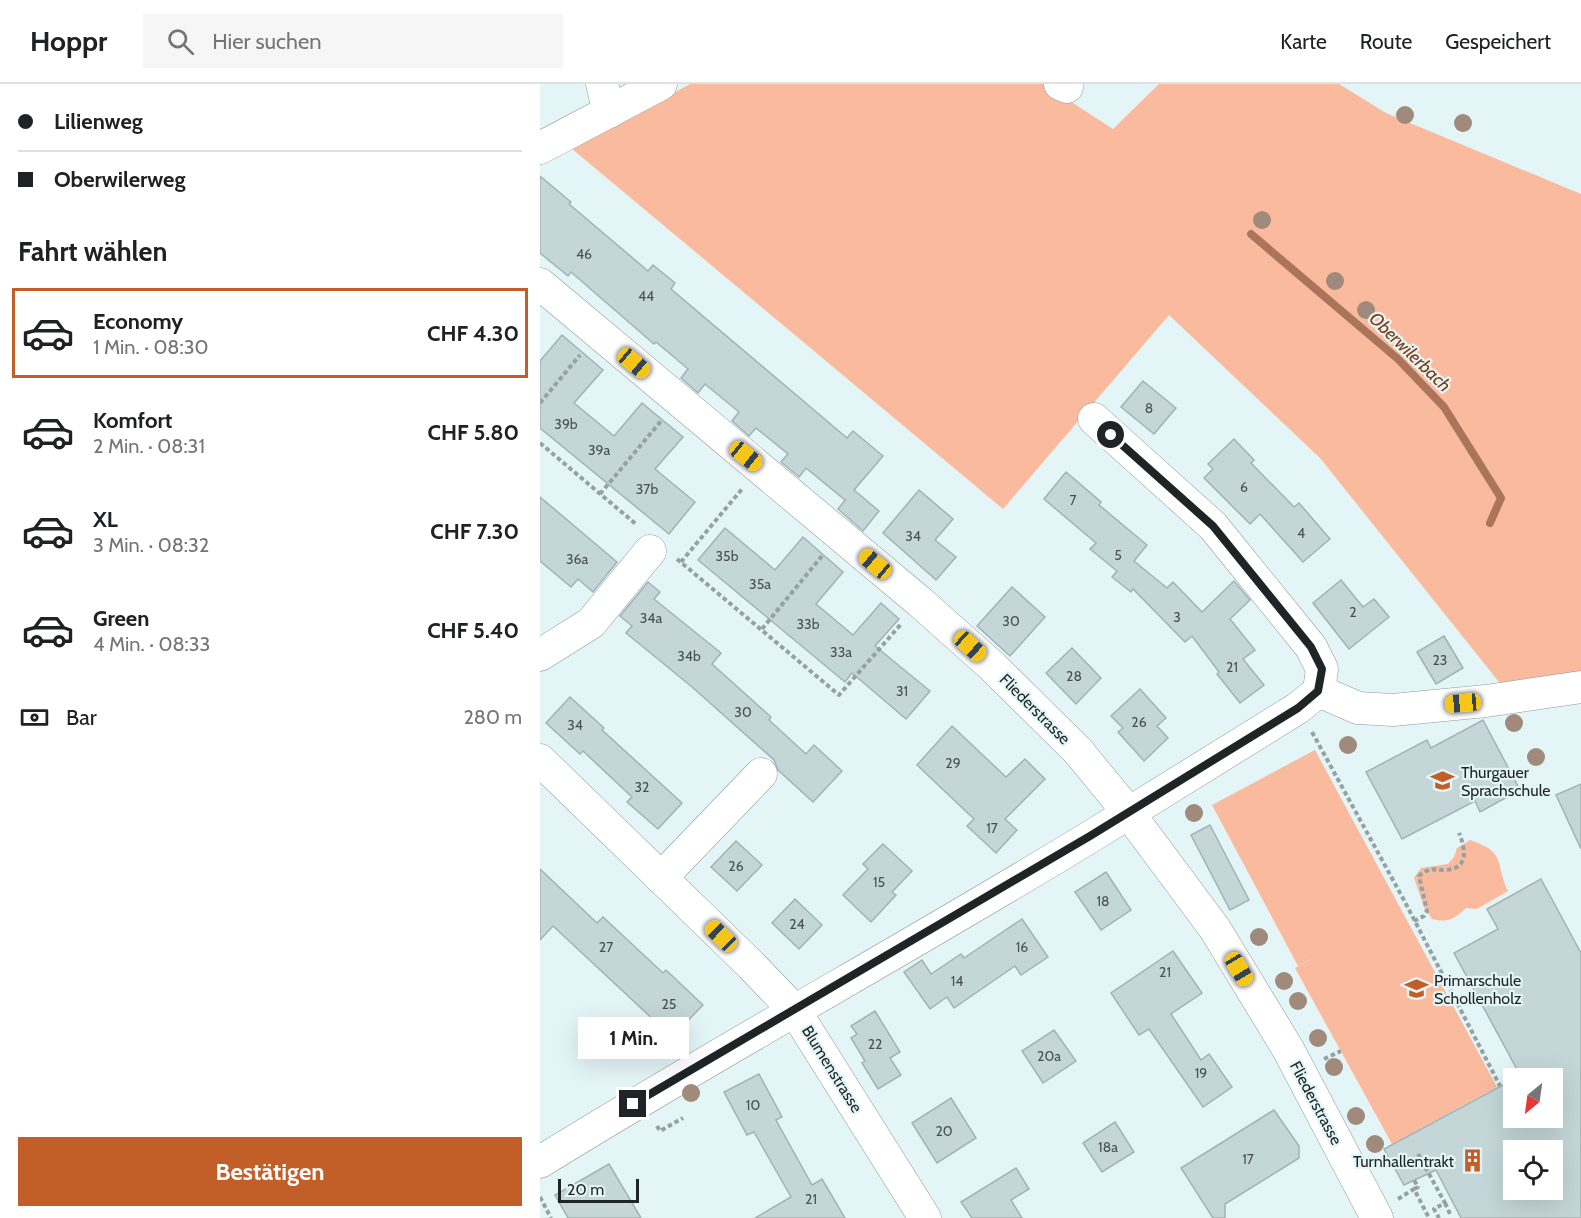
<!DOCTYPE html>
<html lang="de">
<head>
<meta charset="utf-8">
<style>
  body { margin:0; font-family:Cabin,sans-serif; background:#f6f6f6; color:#202124; height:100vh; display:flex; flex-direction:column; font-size:22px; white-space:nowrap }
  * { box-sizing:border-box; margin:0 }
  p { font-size:20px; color:#757577 }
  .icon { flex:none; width:33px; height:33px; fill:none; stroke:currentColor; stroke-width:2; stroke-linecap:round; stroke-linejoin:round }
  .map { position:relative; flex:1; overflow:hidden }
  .drawer { display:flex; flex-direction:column; background:#fff; width:540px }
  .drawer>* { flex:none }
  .banner { display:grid; align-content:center; height:132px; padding:0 18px; background:#fff }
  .needle { width:39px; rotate:209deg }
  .tools { position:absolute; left:963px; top:984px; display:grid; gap:12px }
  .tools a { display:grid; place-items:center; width:60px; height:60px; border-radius:0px; background:#fff; box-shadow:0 6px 24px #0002; font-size:30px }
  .scale { position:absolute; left:18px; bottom:15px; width:81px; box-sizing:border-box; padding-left:6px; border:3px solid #1f2526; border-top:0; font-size:16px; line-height:21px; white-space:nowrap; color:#1f2526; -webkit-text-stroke:4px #e4f5f7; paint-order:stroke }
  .end { position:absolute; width:27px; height:27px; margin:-14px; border:8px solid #1f2526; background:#fff; box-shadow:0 0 0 3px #fff }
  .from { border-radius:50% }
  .bubble { position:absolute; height:42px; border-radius:0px; background:#fff; box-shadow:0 6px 24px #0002; font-size:20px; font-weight:700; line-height:42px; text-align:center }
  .car { position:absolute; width:18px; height:36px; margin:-18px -9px; border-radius:8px; box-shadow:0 0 4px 2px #0007; background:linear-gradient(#f5c518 24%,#345 0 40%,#f5c518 0 76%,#345 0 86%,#f5c518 0) }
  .banner b { display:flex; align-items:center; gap:21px; height:57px; font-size:22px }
  .banner b+b { border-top:2px solid #e0e0e0 }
  .banner i { width:15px; height:15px; background:#202124 }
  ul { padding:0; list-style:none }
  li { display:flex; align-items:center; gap:18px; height:90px; margin:0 12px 9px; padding:0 6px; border:3px solid transparent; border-radius:0px }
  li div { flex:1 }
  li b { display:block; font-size:22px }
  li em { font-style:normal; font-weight:700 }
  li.selected { border-color:#c25e28 }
  li>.icon { width:54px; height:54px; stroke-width:1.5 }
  h2 { padding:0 18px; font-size:27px; line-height:72px }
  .pay { display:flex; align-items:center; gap:15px; height:66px; padding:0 18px; font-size:22px }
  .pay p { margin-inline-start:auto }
  .button { display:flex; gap:12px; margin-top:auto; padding:12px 18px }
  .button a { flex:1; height:69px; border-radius:0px; background:#c25e28; color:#fff; font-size:24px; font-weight:700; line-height:69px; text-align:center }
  header { display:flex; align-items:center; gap:36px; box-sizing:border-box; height:84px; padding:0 30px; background:#fff; border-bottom:2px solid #e0e0e0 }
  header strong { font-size:28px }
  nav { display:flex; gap:33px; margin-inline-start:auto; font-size:21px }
  .search { width:420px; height:54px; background:#f6f6f6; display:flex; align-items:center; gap:15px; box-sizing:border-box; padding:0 21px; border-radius:0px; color:#757577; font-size:22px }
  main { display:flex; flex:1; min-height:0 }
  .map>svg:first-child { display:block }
  .green { fill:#faba9d }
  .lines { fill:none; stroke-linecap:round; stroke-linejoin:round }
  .stream { stroke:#aa755a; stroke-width:8 }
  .building { fill:#c4d6d7; stroke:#a2b3b5; stroke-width:1.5; fill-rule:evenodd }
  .minor-casing { stroke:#8a9b9c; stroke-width:33 }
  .path { stroke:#95a1a3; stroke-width:4; stroke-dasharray:4.5 3; stroke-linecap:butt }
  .minor { stroke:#fff; stroke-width:32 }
  .tree { fill:#9f8a7c }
  .route { stroke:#1f2526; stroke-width:8 }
  .labels { text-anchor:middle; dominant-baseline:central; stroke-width:4.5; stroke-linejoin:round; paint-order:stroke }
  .number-label { font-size:14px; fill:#485152 }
  .street-label { font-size:16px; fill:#1f2526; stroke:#e4f5f7 }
  .poi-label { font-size:16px; fill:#1f2526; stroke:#e4f5f7; text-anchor:start }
  .water-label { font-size:18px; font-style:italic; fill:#803910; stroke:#e4f5f7 }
</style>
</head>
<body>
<header>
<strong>Hoppr</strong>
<div class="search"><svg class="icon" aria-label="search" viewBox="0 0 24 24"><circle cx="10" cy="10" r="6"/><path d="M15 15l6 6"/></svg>Hier suchen</div>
<nav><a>Karte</a><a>Route</a><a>Gespeichert</a></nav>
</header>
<main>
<section class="drawer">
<div class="banner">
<b><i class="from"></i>Lilienweg</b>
<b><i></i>Oberwilerweg</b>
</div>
<h2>Fahrt wählen</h2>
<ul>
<li class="selected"><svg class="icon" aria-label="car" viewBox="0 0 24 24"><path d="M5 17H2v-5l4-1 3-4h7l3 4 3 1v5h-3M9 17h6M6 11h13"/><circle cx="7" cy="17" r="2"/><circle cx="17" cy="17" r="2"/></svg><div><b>Economy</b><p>1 Min. · 08:30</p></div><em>CHF 4.30</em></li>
<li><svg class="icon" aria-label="car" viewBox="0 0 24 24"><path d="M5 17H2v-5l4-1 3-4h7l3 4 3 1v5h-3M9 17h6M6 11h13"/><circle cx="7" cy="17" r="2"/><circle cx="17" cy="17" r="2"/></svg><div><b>Komfort</b><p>2 Min. · 08:31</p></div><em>CHF 5.80</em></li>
<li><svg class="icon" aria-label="car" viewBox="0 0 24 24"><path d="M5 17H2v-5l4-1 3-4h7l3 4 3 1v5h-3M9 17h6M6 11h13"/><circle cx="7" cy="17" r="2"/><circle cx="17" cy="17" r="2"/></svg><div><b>XL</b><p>3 Min. · 08:32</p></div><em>CHF 7.30</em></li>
<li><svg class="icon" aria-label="car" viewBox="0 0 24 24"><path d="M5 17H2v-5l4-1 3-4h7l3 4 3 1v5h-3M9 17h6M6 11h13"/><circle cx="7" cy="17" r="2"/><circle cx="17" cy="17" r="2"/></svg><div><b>Green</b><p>4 Min. · 08:33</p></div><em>CHF 5.40</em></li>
</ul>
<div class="pay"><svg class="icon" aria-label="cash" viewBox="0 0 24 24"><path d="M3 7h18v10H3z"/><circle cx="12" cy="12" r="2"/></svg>Bar<p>280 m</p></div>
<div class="button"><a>Bestätigen</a></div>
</section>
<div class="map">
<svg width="1041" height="1134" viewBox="0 0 1041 1134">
  <rect width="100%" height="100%" fill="#e4f5f7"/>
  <g class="green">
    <path d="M150,0H504L573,45L619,0H799L846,29L1041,110V597L967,608L780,374L629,231L463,425L31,64Z"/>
    <path d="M775,666L957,1003L852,1060L755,884L783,869L758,882L672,721Z"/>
    <path d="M930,756C967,769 954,776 968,807L937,825L926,824C914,835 909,839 892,835L884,823L874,794L881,784L908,780L914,773L917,764Z"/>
  </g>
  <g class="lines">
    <path class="stream" d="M711,150L858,275L904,323L961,414L950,439"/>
  </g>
  <g class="building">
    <path d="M0,92L31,118L29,120L108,187L113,181L135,199L131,205L307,354L313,347L343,372L314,406L339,427L323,447L298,425L306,415L305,416L266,384L259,393L241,378L248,370L216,344L209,352L192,337L199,328L165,300L158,309L141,294L148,285L116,258L114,260L31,188L28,192L0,169Z"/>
    <path d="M22,251L63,286L34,319L74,352L102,319L143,353L115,385L155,418L129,450L0,344V277Z"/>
    <path d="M603,297L636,324L614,350L581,323Z"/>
    <path d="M694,355L714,376L711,379L754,423L759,419L790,455L763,478L720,430L710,440L664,394L673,385L668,380Z"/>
    <path d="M526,388L561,418L559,421L607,461L594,477L627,504L633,498L662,528L694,497L710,516L690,535L715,566L703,575L724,601L700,619L677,590L679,588L652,552L645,558L593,505L591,508L572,493L577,487L550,465L556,459L504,415Z"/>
    <path d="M379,406L413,435L395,456L416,473L396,496L343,449Z"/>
    <path d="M0,413L77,478L53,508L38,495L31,503L0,477Z"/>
    <path d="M185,444L235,486L263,453L303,488L276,520L313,551L341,519L359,535L335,562L390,607L366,635L312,589L305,598L158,476Z"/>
    <path d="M801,496L823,523L834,515L849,533L809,565L773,519Z"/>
    <path d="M108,498L120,508L114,515L181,569L172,580L231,633L229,636L266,670L274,661L302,687L273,718L238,686L234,676L152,603L86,549L92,542L80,532Z"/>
    <path d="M472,503L505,533L470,572L437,542Z"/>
    <path d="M904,552L923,584L896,600L877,568Z"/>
    <path d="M532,564L561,594L536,620L506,589Z"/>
    <path d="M600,605L626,634L617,642L628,654L604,677L578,648L583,644L571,632Z"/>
    <path d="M30,613L64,644L62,646L142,719L118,745L87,718L92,713L43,667L40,670L6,639Z"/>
    <path d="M943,636L980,706L940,728L935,717L862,755L826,688L887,656L891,664Z"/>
    <path d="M412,642L466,693L485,675L505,695L465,735L477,746L456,769L427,742L434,735L377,681Z"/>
    <path d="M1041,700V765L1016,711Z"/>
    <path d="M670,741L709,816L690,826L651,751Z"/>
    <path d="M196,757L222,781L197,807L171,783Z"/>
    <path d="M343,760L372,787L352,808L356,811L331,838L303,811L328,785L323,780Z"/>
    <path d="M0,785L57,839L63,833L123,889L126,886L163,921L132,953L13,842L0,856Z"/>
    <path d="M566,788L591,826L561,846L535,808Z"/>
    <path d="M1001,795L1041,869V1134H921L896,1086L864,1101L844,1065L974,995V1034H1012V994H974L980,991L914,869L958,845L947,825ZM974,1066H1012V1106H974Z"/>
    <path d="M255,815L282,841L259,865L232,839Z"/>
    <path d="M482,835L508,873L481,891L475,882L414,924L407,913L390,925L364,888L382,876L391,890L421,870L424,874Z"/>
    <path d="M633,867L662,909L631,930L661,976L669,970L692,1003L663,1023L609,945L599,951L571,909Z"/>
    <path d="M335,927L360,968L350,974L361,991L338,1005L322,979L325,977L311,954L317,950L311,942Z"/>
    <path d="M514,946L536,977L503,999L482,967Z"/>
    <path d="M219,990L242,1033L236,1036L272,1101L282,1095L305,1134H215L251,1113L214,1048L207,1051L184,1008Z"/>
    <path d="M411,1014L436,1054L397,1079L372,1039Z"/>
    <path d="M734,1026L759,1062V1074L685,1120V1134H673L641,1084Z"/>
    <path d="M575,1038L594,1068L562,1088L543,1059Z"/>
    <path d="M69,1080L101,1134H28L15,1111Z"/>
    <path d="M476,1084L489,1105L471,1116L482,1134H432L421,1118Z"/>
  </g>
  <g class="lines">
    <defs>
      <g id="minor">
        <path d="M62,0L69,28"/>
        <path d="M520,0L527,3"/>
        <path d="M0,64L121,0"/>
        <path d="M0,200L380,518L453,583L538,667L588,728L675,845L748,965L837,1134"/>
        <path d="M554,335L673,442L771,563L782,585L779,607"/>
        <path d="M0,571L51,539L110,467"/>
        <path d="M779,607L818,624L853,626L946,617L1041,603"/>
        <path d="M0,676L211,881L255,927L385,1134"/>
        <path d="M121,794L221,690"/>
        <path d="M0,1078C181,966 368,864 550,753C619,710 688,667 758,624L779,607"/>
      </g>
    </defs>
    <use href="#minor" class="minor-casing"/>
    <g class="path">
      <path d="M0,319L40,271"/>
      <path d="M0,359L97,441"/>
      <path d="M60,410L121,337"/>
      <path d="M137,475L299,611L362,539"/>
      <path d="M141,478L202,405"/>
      <path d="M222,545L282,472"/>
      <path d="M772,648L865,818L960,1002"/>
      <path d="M874,837L884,832L887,827L879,792C889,783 894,786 906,786C930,784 925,764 919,749"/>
      <path d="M784,975L801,967"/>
      <path d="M117,1042L120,1047L143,1034"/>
      <path d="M878,1070L905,1119L894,1125L899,1134"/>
      <path d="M874,1105L878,1103L874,1096"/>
      <path d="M0,1113L11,1134"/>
      <path d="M858,1115L874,1105L889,1134"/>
      <path d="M905,1119L910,1130"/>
    </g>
    <use href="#minor" class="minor"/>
  </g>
  <g class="tree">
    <circle cx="865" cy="31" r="9"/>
    <circle cx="923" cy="39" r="9"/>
    <circle cx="722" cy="136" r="9"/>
    <circle cx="795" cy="197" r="9"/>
    <circle cx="826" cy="226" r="9"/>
    <circle cx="974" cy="639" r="9"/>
    <circle cx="808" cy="661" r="9"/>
    <circle cx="996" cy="673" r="9"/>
    <circle cx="654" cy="729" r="9"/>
    <circle cx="719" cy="853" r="9"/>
    <circle cx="744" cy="897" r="9"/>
    <circle cx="758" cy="917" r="9"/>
    <circle cx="778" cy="954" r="9"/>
    <circle cx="794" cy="983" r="9"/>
    <circle cx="151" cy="1009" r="9"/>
    <circle cx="816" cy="1032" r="9"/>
    <circle cx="835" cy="1060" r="9"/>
  </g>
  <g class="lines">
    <path class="route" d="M93,1020L550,752L758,624L778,607L782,585L771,563L673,442L571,351"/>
  </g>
  <defs>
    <symbol id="school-bare" viewBox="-9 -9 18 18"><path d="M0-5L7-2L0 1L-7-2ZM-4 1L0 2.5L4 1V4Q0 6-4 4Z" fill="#c25e28" stroke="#e4f5f7" stroke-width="2.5" paint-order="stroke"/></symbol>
    <symbol id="building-bare" viewBox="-9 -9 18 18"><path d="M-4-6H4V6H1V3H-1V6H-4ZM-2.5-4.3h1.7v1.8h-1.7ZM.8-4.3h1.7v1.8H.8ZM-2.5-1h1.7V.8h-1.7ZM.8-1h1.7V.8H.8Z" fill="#c25e28" stroke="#e4f5f7" stroke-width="2.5" paint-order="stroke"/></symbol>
  </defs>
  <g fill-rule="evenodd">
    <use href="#school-bare" x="886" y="680" width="33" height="33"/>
    <use href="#school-bare" x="860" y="888" width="33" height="33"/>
    <use href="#building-bare" x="916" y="1060" width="33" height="33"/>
  </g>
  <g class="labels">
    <g class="number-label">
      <text x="44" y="170">46</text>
      <text x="106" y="212">44</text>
      <text x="609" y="324">8</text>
      <text x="26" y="340">39b</text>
      <text x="59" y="366">39a</text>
      <text x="704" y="403">6</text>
      <text x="107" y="405">37b</text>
      <text x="533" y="416">7</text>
      <text x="761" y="449">4</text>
      <text x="373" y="452">34</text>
      <text x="578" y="471">5</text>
      <text x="187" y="472">35b</text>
      <text x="37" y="475">36a</text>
      <text x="220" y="500">35a</text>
      <text x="813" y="528">2</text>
      <text x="637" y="533">3</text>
      <text x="111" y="534">34a</text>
      <text x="471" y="537">30</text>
      <text x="268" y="540">33b</text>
      <text x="301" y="568">33a</text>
      <text x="149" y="572">34b</text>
      <text x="900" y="576">23</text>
      <text x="692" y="583">21</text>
      <text x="534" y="592">28</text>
      <text x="362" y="607">31</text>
      <text x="203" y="628">30</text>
      <text x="599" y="638">26</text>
      <text x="35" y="641">34</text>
      <text x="413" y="679">29</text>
      <text x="102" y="703">32</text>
      <text x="452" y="744">17</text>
      <text x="196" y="782">26</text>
      <text x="339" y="798">15</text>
      <text x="563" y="817">18</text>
      <text x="257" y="840">24</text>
      <text x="66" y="863">27</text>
      <text x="482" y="863">16</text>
      <text x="625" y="888">21</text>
      <text x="417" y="897">14</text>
      <text x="129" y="920">25</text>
      <text x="335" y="960">22</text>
      <text x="509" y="972">20a</text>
      <text x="661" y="989">19</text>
      <text x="213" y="1021">10</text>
      <text x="404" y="1047">20</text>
      <text x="568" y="1063">18a</text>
      <text x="708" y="1075">17</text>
      <text x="271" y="1115">21</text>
    </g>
    <g class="street-label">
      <text transform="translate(495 625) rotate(45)">Fliederstrasse</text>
      <text transform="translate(292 985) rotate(58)">Blumenstrasse</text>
      <text transform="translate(776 1019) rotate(62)">Fliederstrasse</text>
    </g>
    <g class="poi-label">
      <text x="921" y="688">Thurgauer<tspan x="921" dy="18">Sprachschule</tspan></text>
      <text x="894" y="896">Primarschule<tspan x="894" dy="18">Schollenholz</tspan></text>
      <text x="914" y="1077" text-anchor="end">Turnhallentrakt</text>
    </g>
    <g class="water-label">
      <text transform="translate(870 268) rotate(44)">Oberwilerbach</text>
    </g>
  </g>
</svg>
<div class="tools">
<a><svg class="needle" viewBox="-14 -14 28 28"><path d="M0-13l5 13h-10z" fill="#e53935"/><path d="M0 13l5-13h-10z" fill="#757577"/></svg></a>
<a><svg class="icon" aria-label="locate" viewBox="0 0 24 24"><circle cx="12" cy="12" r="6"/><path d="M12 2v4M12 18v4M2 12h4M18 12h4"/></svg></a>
</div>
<div class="scale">20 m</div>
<i class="end from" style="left:571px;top:351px"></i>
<i class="end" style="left:93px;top:1020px"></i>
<div class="bubble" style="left:38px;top:933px;width:111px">1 Min.</div>
<i class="car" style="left:94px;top:279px;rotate:130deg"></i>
<i class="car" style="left:206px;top:372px;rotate:129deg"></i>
<i class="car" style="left:335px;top:480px;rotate:310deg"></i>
<i class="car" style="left:430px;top:562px;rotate:132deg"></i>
<i class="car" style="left:923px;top:619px;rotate:265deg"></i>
<i class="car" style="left:181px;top:852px;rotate:314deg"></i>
<i class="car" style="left:699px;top:885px;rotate:149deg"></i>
</div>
</main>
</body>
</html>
